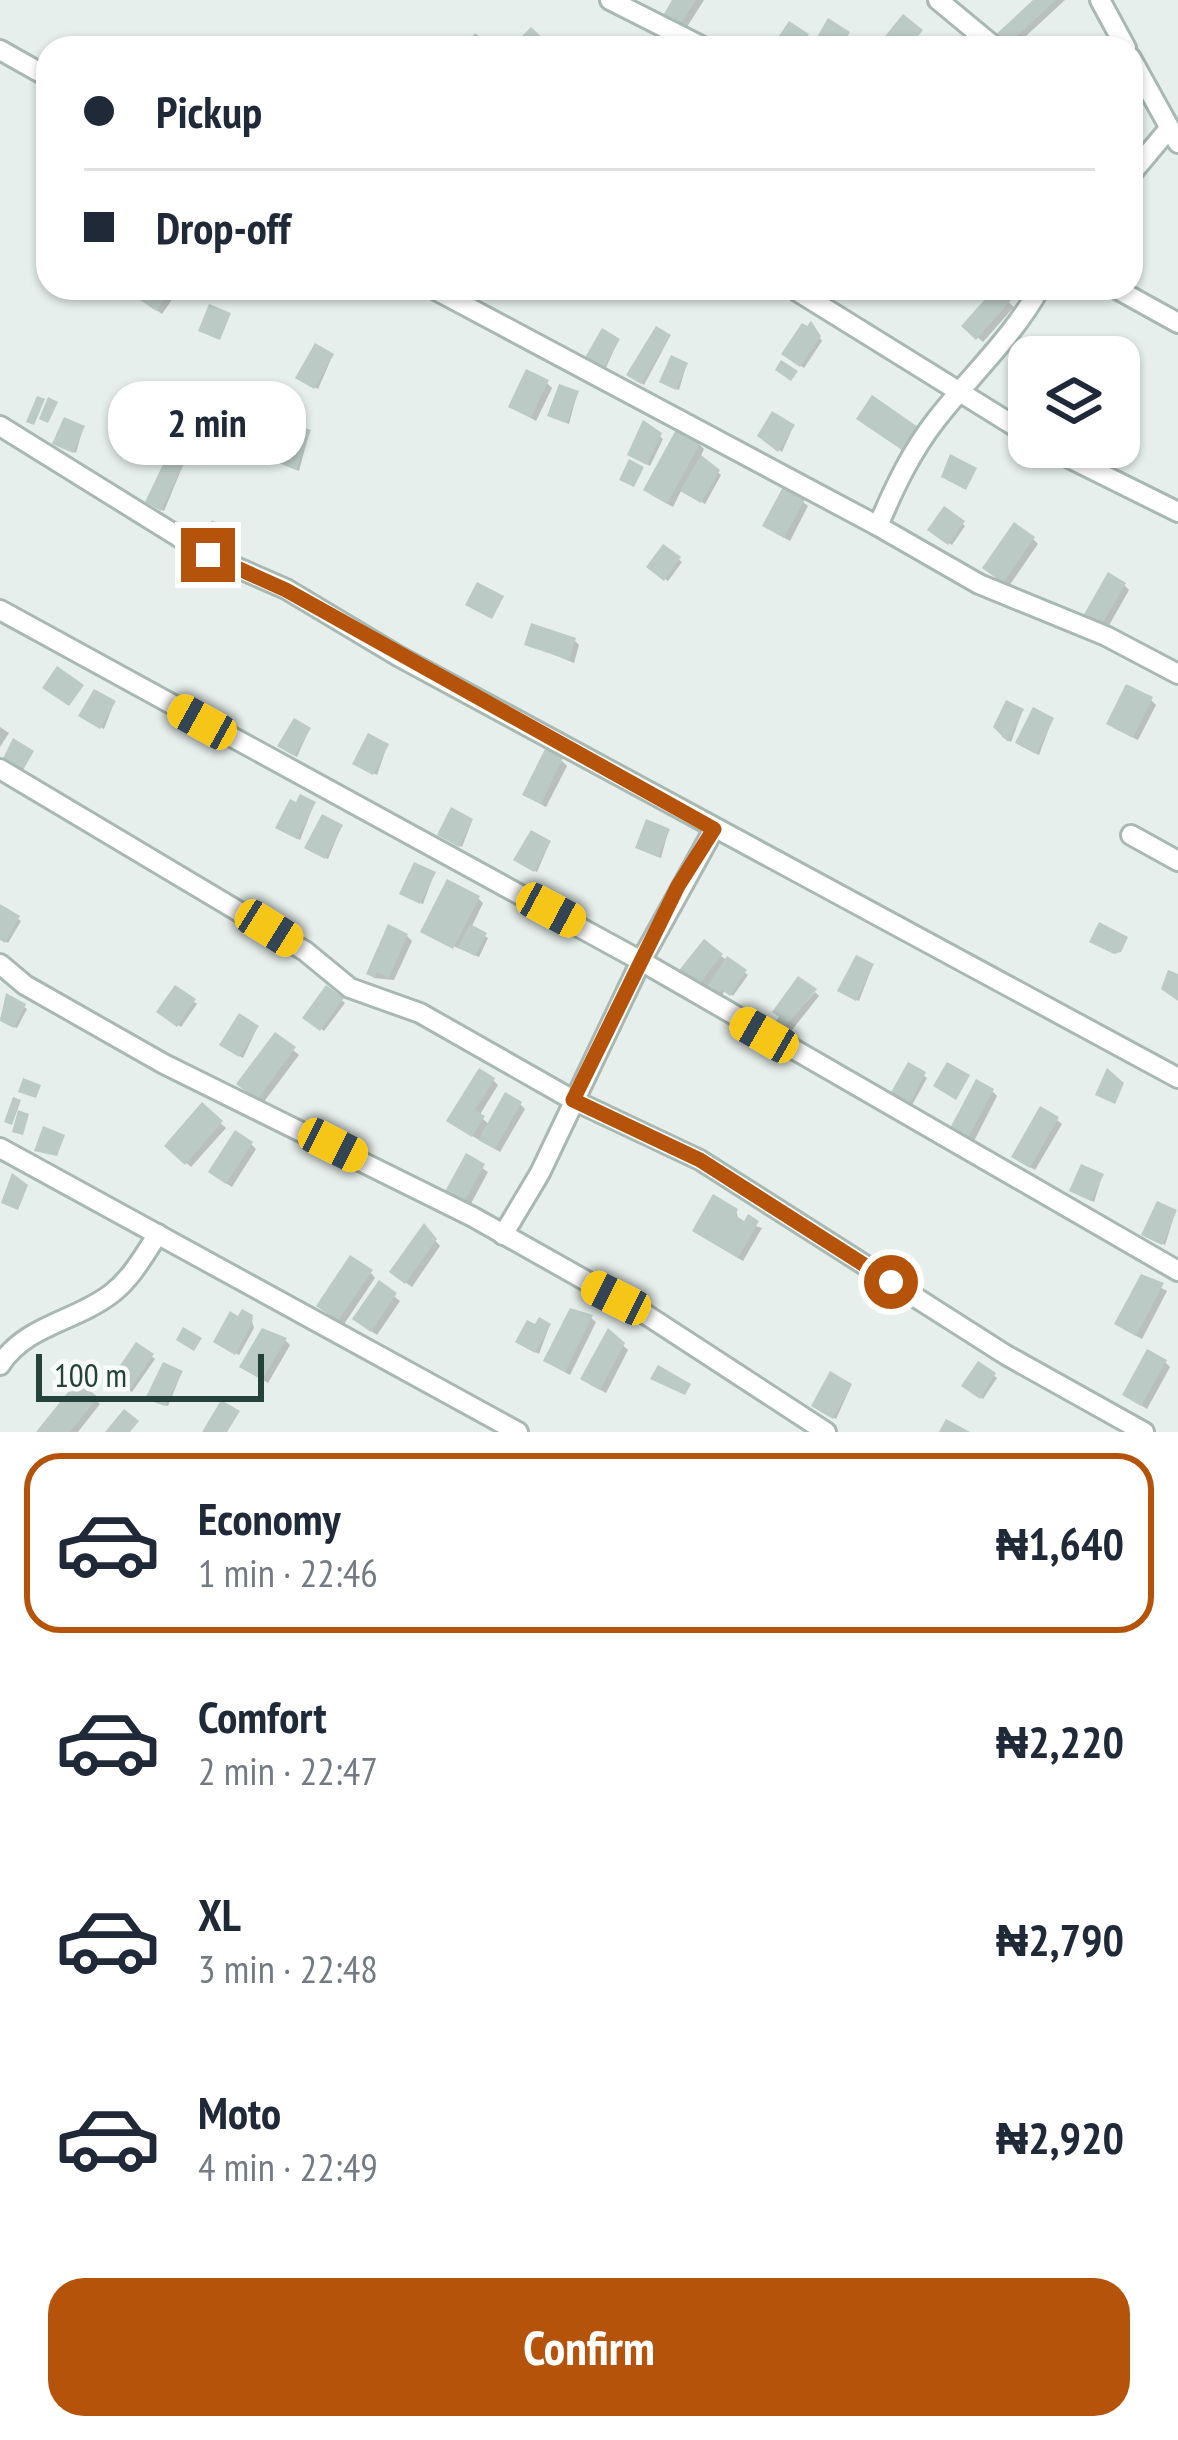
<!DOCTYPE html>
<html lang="en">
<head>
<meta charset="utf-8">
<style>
  body { margin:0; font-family:"PT Sans Narrow",sans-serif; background:#f2f2f3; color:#1f2937; height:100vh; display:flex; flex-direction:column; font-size:45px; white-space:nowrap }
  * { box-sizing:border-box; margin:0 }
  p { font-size:39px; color:#747a83 }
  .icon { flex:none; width:66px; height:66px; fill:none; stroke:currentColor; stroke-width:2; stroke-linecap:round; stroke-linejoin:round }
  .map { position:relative; height:1432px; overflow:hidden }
  .details { display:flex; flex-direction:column; background:#fff; flex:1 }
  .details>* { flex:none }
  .banner { position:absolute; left:36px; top:36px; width:1107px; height:264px; border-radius:36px; box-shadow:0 3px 9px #0004; display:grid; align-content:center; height:264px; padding:0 48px; background:#fff }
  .controls { position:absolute; left:1008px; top:336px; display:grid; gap:24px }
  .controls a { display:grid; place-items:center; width:132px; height:132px; border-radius:24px; background:#fff; box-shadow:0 3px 9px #0004; font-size:60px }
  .scale { position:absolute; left:36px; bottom:30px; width:228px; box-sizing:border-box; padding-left:12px; border:6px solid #24423a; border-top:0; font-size:33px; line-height:42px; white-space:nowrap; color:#24423a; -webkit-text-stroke:9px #f7fbf9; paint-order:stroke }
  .end { position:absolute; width:54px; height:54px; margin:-27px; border:15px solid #b45309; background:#fff; box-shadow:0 0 0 6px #fff }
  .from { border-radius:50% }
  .bubble { position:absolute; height:84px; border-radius:36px; background:#fff; box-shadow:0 3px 9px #0004; font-size:39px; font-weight:700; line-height:84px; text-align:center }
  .car { position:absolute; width:36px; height:72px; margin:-36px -18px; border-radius:15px; box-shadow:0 0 9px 3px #0007; background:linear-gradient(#f5c518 24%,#345 0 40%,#f5c518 0 76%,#345 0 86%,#f5c518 0) }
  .banner b { display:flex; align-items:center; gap:42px; height:114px; font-size:45px }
  .banner b+b { border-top:3px solid #e0e1e3 }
  .banner i { width:30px; height:30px; background:#1f2937 }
  ul { padding:21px 0 0; list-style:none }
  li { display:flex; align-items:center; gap:36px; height:180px; margin:0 24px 18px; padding:0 24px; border:6px solid transparent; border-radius:36px }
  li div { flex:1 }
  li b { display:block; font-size:45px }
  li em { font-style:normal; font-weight:700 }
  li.current { border-color:#b45309 }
  li>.icon { width:108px; height:108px; stroke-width:1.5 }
  .button { display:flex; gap:24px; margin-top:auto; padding:24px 48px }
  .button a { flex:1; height:138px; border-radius:36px; background:#b45309; color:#fff; font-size:48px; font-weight:700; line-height:138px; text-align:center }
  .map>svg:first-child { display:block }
  .shadow { fill:#0003 }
  .building { fill:#bbcac4 }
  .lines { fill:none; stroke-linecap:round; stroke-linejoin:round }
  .minor-casing { stroke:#a8b8b2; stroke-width:24 }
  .minor { stroke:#fff; stroke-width:18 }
  .route { stroke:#b45309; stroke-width:15 }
</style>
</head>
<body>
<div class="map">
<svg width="1178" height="1432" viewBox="0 0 1178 1432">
  <rect width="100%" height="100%" fill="#e6efeb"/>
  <g class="shadow">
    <path d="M676,0H704L685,30L670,21Z"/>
    <path d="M1037,0H1065L1013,48H1005L996,38Z"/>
    <path d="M137,288H180L162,314L139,298Z"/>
    <path d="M996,291L1014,307L983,342L965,326Z"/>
    <path d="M811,326L822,341L804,368L787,356Z"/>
    <path d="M669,338L644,385L632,377Z"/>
    <path d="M618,341L604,372L589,364Z"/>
    <path d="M332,357L318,389L302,380Z"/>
    <path d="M686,366L679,390L665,384Z"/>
    <path d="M547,383L552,388L536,421L512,407Z"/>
    <path d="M577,394L569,424L553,418Z"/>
    <path d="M645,425L663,439L650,466L633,457Z"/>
    <path d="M793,427L782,452L760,435Z"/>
    <path d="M83,428L76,453L59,446Z"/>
    <path d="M309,433L299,471L280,463Z"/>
    <path d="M699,444L704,449L700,458L721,475L705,504L682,489L673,507L652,495Z"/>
    <path d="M184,463L164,511L151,504Z"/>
    <path d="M803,502L808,506L790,541L771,530Z"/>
    <path d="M945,510L965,526L952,545L931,530Z"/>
    <path d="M1033,539L1038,544L1009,586L991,573Z"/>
    <path d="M664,548L682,562L668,581L650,567Z"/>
    <path d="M1124,585L1129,590L1107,629L1092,620Z"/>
    <path d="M574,640L579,645L574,663L528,644Z"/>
    <path d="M1151,700L1156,705L1138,740L1114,728Z"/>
    <path d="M114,703L104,729L85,719Z"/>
    <path d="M1022,712L1011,742L1002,737L1001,731Z"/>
    <path d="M1052,720L1039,755L1021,746Z"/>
    <path d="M0,727L9,733L0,747Z"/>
    <path d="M309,730L297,757L283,748Z"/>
    <path d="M387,746L377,775L359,766Z"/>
    <path d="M562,761L567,766L546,807L531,799Z"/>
    <path d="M314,804L300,840L282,831Z"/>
    <path d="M472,821L462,847L443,837Z"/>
    <path d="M341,827L328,859L310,850Z"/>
    <path d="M668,832L661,858L641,850Z"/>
    <path d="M549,844L537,872L520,862Z"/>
    <path d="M434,874L423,904L405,896Z"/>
    <path d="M478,898L483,903L471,928L488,938L479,957L429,936Z"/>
    <path d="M0,907L21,921L8,943L0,938Z"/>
    <path d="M407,936L412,941L394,980L374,978L369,973Z"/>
    <path d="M721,956L748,975L733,996L725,990L721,997L707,985L701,992L680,974Z"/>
    <path d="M872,967L859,1001L844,993Z"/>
    <path d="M176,989L197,1004L181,1027L160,1012Z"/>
    <path d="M327,989L345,1003L324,1031L306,1017Z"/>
    <path d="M815,992L819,996L788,1035L781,1030Z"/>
    <path d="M8,997L27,1009L17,1028L0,1019Z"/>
    <path d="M257,1028L243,1058L225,1047Z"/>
    <path d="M276,1036L299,1055L263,1103L245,1089Z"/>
    <path d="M909,1066L927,1078L912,1105L896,1096Z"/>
    <path d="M493,1080L498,1085L479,1116L490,1125L520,1104L525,1109L500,1152L455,1126Z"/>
    <path d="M992,1091L997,1096L972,1145L957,1136Z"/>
    <path d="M202,1107L226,1128L191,1167L168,1146Z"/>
    <path d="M1057,1120L1062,1124L1035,1170L1020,1161Z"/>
    <path d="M251,1144L256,1149L232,1187L216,1177Z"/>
    <path d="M467,1158L488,1172L468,1209L451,1200Z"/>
    <path d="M1102,1176L1094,1202L1075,1193Z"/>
    <path d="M736,1211L739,1221L762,1228L743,1261L701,1236Z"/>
    <path d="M1175,1213L1165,1245L1148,1237Z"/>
    <path d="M424,1228L440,1246L412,1287L398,1277Z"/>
    <path d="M371,1273L375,1278L344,1324L324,1310Z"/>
    <path d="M1142,1278L1167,1291L1142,1339L1123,1329Z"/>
    <path d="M380,1285L400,1301L377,1335L361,1324Z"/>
    <path d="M251,1318L254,1328L239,1355L220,1344Z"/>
    <path d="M591,1318L596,1322L570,1375L552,1365Z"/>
    <path d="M549,1327L539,1354L521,1344Z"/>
    <path d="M609,1333L628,1350L606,1393L589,1384Z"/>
    <path d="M285,1340L290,1345L268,1383L248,1371Z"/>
    <path d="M137,1346L155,1359L132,1392L114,1380Z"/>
    <path d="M1165,1362L1170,1367L1147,1409L1125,1395Z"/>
    <path d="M978,1365L997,1378L983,1399L965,1386Z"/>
    <path d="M181,1374L168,1406L151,1401Z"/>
    <path d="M78,1385L100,1404L78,1432H41Z"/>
    <path d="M851,1386L836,1419L817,1408Z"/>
  </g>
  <g class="building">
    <path d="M672,0H696L679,27L662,17Z"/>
    <path d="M1033,0H1056L1004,48L992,38Z"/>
    <path d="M903,14L923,30L908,48H892L882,40Z"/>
    <path d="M828,18L850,32L841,48L817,37Z"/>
    <path d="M789,21L809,34L799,48H771Z"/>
    <path d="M531,27L553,48H510Z"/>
    <path d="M475,33L494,48H463Z"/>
    <path d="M134,288H172L156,311L130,293Z"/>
    <path d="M995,288L1011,300L976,340L961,326Z"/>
    <path d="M209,304L231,313L220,340L198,331Z"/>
    <path d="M811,321L821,336L800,367L781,354L802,323L807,326Z"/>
    <path d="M656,326L671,335L641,384L626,375Z"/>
    <path d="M602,328L620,339L601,372L583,361Z"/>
    <path d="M315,343L334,354L314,389L295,378Z"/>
    <path d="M1069,345L1098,357H1065Z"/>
    <path d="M671,355L688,363L676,390L659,382Z"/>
    <path d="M781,360L798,371L791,381L775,370Z"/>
    <path d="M526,369L549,380L531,418L508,407Z"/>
    <path d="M559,384L579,391L567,423L547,416Z"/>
    <path d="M872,395L921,429L905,452L856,419Z"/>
    <path d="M37,396L45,399L34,425L26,422Z"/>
    <path d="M48,397L58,402L48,423L39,419Z"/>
    <path d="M772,411L795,425L778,452L757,436Z"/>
    <path d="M64,417L85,426L73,453L52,444Z"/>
    <path d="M643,420L662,433L647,465L627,455Z"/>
    <path d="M289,422L311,430L296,470L274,461Z"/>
    <path d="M677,428L701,442L667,504L643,490Z"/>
    <path d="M169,452L185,461L161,511L145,502Z"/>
    <path d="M950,454L977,468L966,490L941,477Z"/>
    <path d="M701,455L720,470L701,503L680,491Z"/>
    <path d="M629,459L644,467L634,487L619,480Z"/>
    <path d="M783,487L805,499L784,538L762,526Z"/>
    <path d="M944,506L965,521L948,545L927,530Z"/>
    <path d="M212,520L232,533L219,552L200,540Z"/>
    <path d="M1014,522L1035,537L1003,583L982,568Z"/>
    <path d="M663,544L681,557L664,581L646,567Z"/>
    <path d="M1108,572L1126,583L1101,626L1083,616Z"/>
    <path d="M477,582L504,596L492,619L465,605Z"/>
    <path d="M531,623L576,638L569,660L524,645Z"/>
    <path d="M57,666L84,685L69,706L42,688Z"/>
    <path d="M1126,684L1153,697L1133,738L1106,724Z"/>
    <path d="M94,689L116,701L100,729L78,716Z"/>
    <path d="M1006,700L1024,709L1008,742L993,727Z"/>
    <path d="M1033,707L1054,718L1036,754L1015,743Z"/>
    <path d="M294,718L311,728L294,756L277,746Z"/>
    <path d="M368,733L389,744L373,775L352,764Z"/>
    <path d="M13,738L34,751L19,777L0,765Z"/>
    <path d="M545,749L563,758L541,804L522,795Z"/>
    <path d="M300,794L316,802L297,839L275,828L290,799L296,802Z"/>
    <path d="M451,807L473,819L459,847L437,835Z"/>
    <path d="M322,814L343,825L325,859L304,848Z"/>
    <path d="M646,819L670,829L658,857L635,848Z"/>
    <path d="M531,830L551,841L534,872L513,860Z"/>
    <path d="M414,862L436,872L420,904L399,894Z"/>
    <path d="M447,879L480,896L453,949L420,932Z"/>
    <path d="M0,904L20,916L5,943L0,940Z"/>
    <path d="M1099,922L1128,937L1121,952L1114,954L1089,942Z"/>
    <path d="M388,924L408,934L389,978L377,972L375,978L366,974Z"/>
    <path d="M470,924L487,933L475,956L458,947Z"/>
    <path d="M704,939L723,954L695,989L676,974Z"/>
    <path d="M856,955L874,964L856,1001L837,991Z"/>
    <path d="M727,956L747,970L730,996L722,990L717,996L706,988Z"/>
    <path d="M1168,970L1178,974V1001L1161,989Z"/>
    <path d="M798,976L817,989L781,1032L772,1026L779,1017L772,1012Z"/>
    <path d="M175,985L196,999L177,1027L156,1012Z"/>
    <path d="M326,985L344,998L320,1031L302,1018Z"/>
    <path d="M6,993L26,1004L14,1028L0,1021Z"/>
    <path d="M239,1013L259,1026L239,1057L219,1045Z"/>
    <path d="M275,1032L296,1047L257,1100L236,1084Z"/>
    <path d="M908,1062L926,1072L909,1105L890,1094Z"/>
    <path d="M947,1062L970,1075L956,1100L933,1086Z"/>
    <path d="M479,1068L495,1078L475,1110L485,1116L472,1137L446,1121Z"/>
    <path d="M1107,1068L1124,1083L1115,1104L1095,1095Z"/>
    <path d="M23,1078L41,1085L36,1098L18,1092Z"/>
    <path d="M976,1079L994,1089L966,1142L948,1132Z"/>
    <path d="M505,1092L522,1102L495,1149L478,1140Z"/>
    <path d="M13,1097L21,1100L12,1125L4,1122Z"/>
    <path d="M202,1102L223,1121L185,1165L164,1146Z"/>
    <path d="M1040,1106L1059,1117L1030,1168L1011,1157Z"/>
    <path d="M18,1110L29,1114L23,1135L12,1132Z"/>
    <path d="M43,1126L65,1135L57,1156L34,1151Z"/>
    <path d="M235,1130L253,1142L226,1184L208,1172Z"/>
    <path d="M466,1153L485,1164L462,1206L443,1195Z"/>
    <path d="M1081,1164L1104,1174L1091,1201L1069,1191Z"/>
    <path d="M12,1173L28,1185L18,1210L1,1203Z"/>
    <path d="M713,1194L738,1209L735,1215L744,1221L748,1214L759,1221L738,1258L692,1231Z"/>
    <path d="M1157,1201L1177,1210L1162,1245L1141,1235Z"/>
    <path d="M424,1223L437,1239L405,1284L389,1272Z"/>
    <path d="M350,1255L373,1270L338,1321L316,1306Z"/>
    <path d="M1141,1274L1164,1283L1136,1336L1114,1324Z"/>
    <path d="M379,1280L397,1293L371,1332L352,1319Z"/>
    <path d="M570,1308L593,1315L565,1372L543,1361Z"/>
    <path d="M242,1309L253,1315L252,1324L235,1355L213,1342L230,1311L238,1316Z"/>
    <path d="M539,1317L551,1324L535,1353L515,1342L527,1320L535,1324Z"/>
    <path d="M183,1327L202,1338L194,1351L176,1340Z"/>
    <path d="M262,1328L287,1338L262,1380L239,1367Z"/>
    <path d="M608,1328L625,1343L600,1390L580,1379Z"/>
    <path d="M136,1342L154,1354L128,1392L110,1380Z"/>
    <path d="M1147,1349L1167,1360L1141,1406L1122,1395Z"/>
    <path d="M978,1361L996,1373L980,1399L961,1386Z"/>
    <path d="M163,1362L183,1371L165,1406L145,1399Z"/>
    <path d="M658,1365L691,1384L685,1395L650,1379Z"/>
    <path d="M830,1371L852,1384L833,1419L811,1406Z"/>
    <path d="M77,1381L98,1397L70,1432H36Z"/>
    <path d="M221,1400L240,1411L227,1432H202Z"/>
    <path d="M124,1409L139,1421L130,1432H105Z"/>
    <path d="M946,1419L970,1432H939Z"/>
  </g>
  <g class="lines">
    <defs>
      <g id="minor">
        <path d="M610,0L705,48"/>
        <path d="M938,0L996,48"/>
        <path d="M1100,0L1126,48"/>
        <path d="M0,50L48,77"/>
        <path d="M1131,58L1178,143"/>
        <path d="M1131,174L1167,131"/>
        <path d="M432,288L878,526C894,488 911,452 936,420C971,375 1012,338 1040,288"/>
        <path d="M1115,288L1178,323"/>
        <path d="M797,291L1029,435"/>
        <path d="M0,426L208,555L286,589L398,656L1178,1078"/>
        <path d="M1047,447L1178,512"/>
        <path d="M878,526L979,584L1106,636L1178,674"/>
        <path d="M0,610L641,961L714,829"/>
        <path d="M0,769L305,951L350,988L420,1013L573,1100L700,1160L1006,1355L1144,1432"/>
        <path d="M1131,835L1178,861"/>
        <path d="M0,964L25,985L164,1064L473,1217L645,1314L826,1432"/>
        <path d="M0,1148L518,1432"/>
        <path d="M503,1235L540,1173L641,961L1178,1271"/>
        <path d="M0,1365C26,1325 74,1322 111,1294C132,1278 144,1255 158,1234"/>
      </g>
    </defs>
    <use href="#minor" class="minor-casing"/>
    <use href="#minor" class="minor"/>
  </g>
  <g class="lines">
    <path class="route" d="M208,555L286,590L714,829L678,886L573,1100L700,1160L891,1282"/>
  </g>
</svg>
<div class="controls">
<a><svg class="icon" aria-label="layers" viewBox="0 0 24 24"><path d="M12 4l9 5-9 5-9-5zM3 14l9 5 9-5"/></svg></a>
</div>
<div class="scale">100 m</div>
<i class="end from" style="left:891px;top:1282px"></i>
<i class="end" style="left:208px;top:555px"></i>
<div class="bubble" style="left:108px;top:381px;width:198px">2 min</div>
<i class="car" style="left:202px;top:722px;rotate:299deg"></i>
<i class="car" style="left:551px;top:910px;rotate:118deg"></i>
<i class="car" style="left:269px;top:928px;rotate:122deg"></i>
<i class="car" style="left:764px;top:1035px;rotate:300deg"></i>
<i class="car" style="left:333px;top:1145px;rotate:117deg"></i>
<i class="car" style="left:616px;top:1298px;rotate:297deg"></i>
<div class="banner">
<b><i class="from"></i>Pickup</b>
<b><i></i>Drop-off</b>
</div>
</div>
<section class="details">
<ul>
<li class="current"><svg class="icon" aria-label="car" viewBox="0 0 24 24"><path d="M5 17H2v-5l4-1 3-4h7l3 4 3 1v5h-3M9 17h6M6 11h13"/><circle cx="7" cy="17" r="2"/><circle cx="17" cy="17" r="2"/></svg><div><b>Economy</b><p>1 min · 22:46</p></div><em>₦1,640</em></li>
<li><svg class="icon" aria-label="car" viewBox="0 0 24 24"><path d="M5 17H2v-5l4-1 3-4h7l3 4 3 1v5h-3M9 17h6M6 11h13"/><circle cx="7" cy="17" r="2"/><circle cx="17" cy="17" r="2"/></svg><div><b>Comfort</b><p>2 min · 22:47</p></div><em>₦2,220</em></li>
<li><svg class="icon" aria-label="car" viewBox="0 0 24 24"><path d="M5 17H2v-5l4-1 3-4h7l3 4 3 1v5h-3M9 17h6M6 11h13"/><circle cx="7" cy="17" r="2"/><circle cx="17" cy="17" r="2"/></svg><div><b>XL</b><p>3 min · 22:48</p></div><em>₦2,790</em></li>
<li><svg class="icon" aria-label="car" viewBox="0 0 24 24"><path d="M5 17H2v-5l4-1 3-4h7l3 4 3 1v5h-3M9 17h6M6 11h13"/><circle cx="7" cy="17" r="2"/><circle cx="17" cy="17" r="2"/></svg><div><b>Moto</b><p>4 min · 22:49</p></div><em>₦2,920</em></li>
</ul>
<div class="button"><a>Confirm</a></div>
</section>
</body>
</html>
